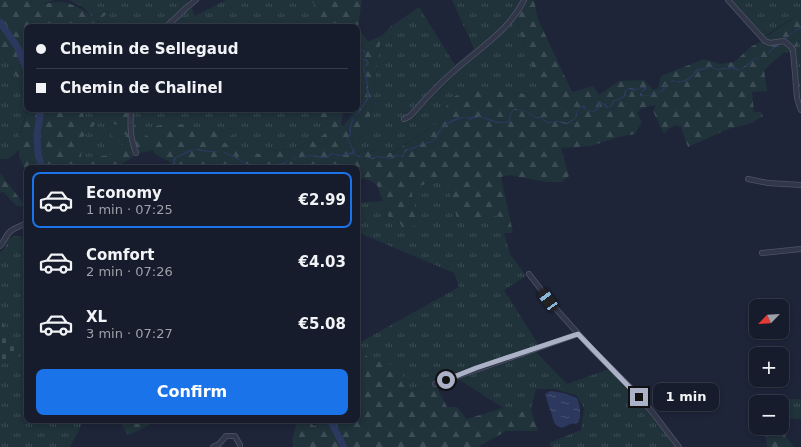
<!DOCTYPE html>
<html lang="en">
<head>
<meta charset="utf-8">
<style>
  body { margin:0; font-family:"DejaVu Sans",sans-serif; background:#1f2533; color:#f1f3f6; height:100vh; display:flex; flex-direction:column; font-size:15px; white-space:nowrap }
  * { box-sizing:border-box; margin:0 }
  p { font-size:13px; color:#9ea1a9 }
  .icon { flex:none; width:22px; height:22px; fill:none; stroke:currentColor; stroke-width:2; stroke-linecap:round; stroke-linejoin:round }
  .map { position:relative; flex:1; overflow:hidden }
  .details { position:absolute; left:24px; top:165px; width:336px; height:258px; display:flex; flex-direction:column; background:#161c2b; border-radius:8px; box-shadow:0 2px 6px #0003,0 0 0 1px #353a47 }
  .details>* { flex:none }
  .hud { position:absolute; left:24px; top:24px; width:336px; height:88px; border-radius:8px; box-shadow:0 2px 6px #0003,0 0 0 1px #353a47; display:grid; align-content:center; height:88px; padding:0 12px; background:#161c2b }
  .needle { width:26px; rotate:245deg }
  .controls { position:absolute; left:749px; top:299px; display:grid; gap:8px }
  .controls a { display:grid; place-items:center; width:40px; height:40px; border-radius:8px; background:#161c2b; box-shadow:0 2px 6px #0003,0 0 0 1px #353a47; font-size:20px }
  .end { position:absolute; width:18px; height:18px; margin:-9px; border:5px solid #abb1c6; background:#111; box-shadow:0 0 0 2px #111 }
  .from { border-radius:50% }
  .bubble { position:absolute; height:28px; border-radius:8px; background:#161c2b; box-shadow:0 2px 6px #0003,0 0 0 1px #353a47; font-size:13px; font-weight:600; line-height:28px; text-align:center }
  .car { position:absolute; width:12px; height:24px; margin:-12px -6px; border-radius:5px; box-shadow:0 0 3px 1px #0007; background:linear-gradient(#222 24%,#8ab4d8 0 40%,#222 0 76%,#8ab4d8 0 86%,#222 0) }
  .hud b { display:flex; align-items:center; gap:14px; height:38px; font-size:15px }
  .hud b+b { border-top:1px solid #353a47 }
  .hud i { width:10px; height:10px; background:#f1f3f6 }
  ul { padding:7px 0 0; list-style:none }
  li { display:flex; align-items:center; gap:12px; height:56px; margin:0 8px 6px; padding:0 4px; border:2px solid transparent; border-radius:8px }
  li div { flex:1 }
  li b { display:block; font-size:15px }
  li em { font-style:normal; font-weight:600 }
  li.on { border-color:#1a73e8 }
  li>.icon { width:36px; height:36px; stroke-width:1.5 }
  .action { display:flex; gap:8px; margin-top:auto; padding:8px 12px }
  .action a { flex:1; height:46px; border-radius:8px; background:#1a73e8; color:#fff; font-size:16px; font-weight:600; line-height:46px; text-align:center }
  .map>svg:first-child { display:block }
  .grass { fill:url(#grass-tufts) }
  .forest { fill:url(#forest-firs) }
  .cemetery { fill:url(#cemetery-stones) }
  .water { fill:url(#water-ripples) }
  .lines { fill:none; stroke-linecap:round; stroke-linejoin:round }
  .river { stroke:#2c385e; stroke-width:7 }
  .minor-casing { stroke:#4f5467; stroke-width:6 }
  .minor { stroke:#313749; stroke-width:4.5 }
  .route { stroke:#abb1c6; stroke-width:5 }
</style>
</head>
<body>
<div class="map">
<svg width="801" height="447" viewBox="0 0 801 447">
  <defs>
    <pattern id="grass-tufts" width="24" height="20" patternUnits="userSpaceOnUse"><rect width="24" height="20" fill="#20323a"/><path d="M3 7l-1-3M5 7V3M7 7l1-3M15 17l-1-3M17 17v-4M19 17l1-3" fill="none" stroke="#3e4d55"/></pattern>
    <pattern id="forest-firs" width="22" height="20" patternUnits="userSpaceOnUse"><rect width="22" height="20" fill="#20323a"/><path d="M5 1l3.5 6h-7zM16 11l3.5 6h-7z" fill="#3e4d55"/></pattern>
    <pattern id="cemetery-stones" width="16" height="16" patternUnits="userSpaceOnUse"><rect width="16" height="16" fill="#20323a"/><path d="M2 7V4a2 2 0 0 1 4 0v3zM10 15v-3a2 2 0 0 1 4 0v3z" fill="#3e4d55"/></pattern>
    <pattern id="water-ripples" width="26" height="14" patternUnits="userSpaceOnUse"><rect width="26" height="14" fill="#2c385e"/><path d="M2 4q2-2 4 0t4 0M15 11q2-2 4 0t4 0" fill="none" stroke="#485274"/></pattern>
  </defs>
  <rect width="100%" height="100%" fill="#1e2539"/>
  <g class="grass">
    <path d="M31,0H55L34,6Z"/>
    <path d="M69,0H188L195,16L226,0H306L316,4L314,20L315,27H93V26L109,11L91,16L83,7Z"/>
    <path d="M452,0H524L515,15L541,93L512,94L486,89L449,99L441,121L391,153L368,151L354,154L351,147L367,133L374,96L378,51L383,35L390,27L419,7L455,65L474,49Z"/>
    <path d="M731,0H801V13L763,37Z"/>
    <path d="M801,39V103L795,53L797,42Z"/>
    <path d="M0,49L19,81L27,109L19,136V150L8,159H0Z"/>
    <path d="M83,109H104V110L110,114L106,122L123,126L107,132L126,134L125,143L111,155L80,158L83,137L96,122H83Z"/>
    <path d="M133,109H311L330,128L322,136L292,149L269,151L262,154L248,153L220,141L236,132L232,128L215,132L212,128L198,132L187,123L157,132L150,139L136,128Z"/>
    <path d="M446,179L463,220L497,215L500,218L510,254L526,276L504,290L540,347L534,350L567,384L609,369L644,406L675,447H551L549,443L581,430L584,408L576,395L554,389H536L531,410L511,413L455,377L435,384L409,391L400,370L373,360L357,350V344L459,287L454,273L357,232V203L383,201L389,218L399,222L417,226L411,188Z"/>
    <path d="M14,236L23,237L27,239V420H84L70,447H0V365L19,356L0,318V253L5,247L8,239Z"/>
    <path d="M784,399H801V419L783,418C781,412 782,405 784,399Z"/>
  </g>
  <g class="forest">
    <path d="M0,0H31L34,6C61,0 70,0 91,16L110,11L93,25V27H27V107L19,81L0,49Z"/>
    <path d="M306,0H362L358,27L368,42L383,35L378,51L374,96L367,133L351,147L354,154L368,151L392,153L441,121L449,99L471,89H486L512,94L541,93L515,15L524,0H534L538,19L572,92L593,86L599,95L619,81L644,80L653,90L658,88L661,76L704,59L720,64L734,62L752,46L763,41L764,38L801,13V39L797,42L799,50L795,53L784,52L764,70L767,91L752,92L754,112H761L763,116L749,124L728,129L688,147L681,127L676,125L668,129L664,134L653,111L656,105L642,108L637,113L642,122L635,134L619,137L591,146L561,148L569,176L562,182H546L509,175L501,177L513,233H504L500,218L497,215L463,220L457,218L446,179L411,188L417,226L403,228L399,222L389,218L377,185L365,178L357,179V168H170L174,166L168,161L155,154L153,150L137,154L116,168H27V173L19,157V136L28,109H83V110L84,122H97L83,137L81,158L111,155L125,143L126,134L115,138L107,132L122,126L106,122L110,114L104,110V109H133L136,128L150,138L157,132L155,126L173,123L177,125L187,123L198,132L212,128L216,132L232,128L236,132L221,141L248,153L262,154L269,151L292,149L322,136L330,128L311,109H344L341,124L343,126L360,105V86L357,71V27H315L314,20L316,4Z"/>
    <path d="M0,173L26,207L17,206L3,192L0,193Z"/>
    <path d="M357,350L373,360L393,365L400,370L409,391H411L435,384L447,407H457L467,419L503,408L511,413L531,410L538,431H506L478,447H294L292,440L296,426L293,420H307L314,426L322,422L321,420H357Z"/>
    <path d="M782,415L788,432L785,436L794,447H767L765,428H782Z"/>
    <path d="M122,420H152L148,426L128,435L121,424Z"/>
  </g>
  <path class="cemetery" d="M0,317L19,356L0,365Z"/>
  <g class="water">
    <path d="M801,26V28L799,29C791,33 785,40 778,46C777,47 775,48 773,49C766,56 765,59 754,59L749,65L738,71L732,68L728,70L725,69L717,70L709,67L707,69L697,71C691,79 684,85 673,81L666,84C666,86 665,89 664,90C660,94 645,97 640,96V94L644,88C637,87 639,93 628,89L626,90V96L619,100L614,101C613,104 612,107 607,108L601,103L598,109L594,112L588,111L582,107L578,110L576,118C573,121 569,124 565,124C563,123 560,122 558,122C549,121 549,127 541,118H536L525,111L514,110L511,114L510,122L508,123C505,123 502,123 498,123C487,121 481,113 470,120L465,117L447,124L439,133L437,137L432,142L421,145L413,149L407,150L405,152L403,157H402L396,156L391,159L377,157L373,159L363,156L358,157L354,154L339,156L332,154L329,157L327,158H323L310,156L288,160L285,164L282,165H275L269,168H261L268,167L276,164L283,163L288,160L311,155L327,157L331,153L340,155L353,152L347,138L350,135L349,129L353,118C359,111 362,106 367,98V96L366,77L363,68L364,66L367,63L366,61L360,58L365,53L359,49V48L366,52L361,58L367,60L369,63L368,65L364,67V69L367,76L369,97L360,112L354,117L351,128V135L348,138V139L356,155L373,158L377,156L390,158L395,155L402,156L404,151L407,149L412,148L421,144L432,141L437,136V133L444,126L446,123C453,120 462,114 470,118C479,114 486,118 495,121C499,122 504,122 508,122C511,117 508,112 515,109L526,111L536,117H541L547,122L558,121L567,123L575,118L577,110L582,106L584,105L587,110L594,111L597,108L599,103L601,102L609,107L611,105L613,100L619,99L624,95L625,90L628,88L637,89L642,87H646L647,88L641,93L642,95L644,96C653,94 663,94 665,84L671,82L672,80C684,84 690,78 697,69L707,68L709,66L717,69L725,68L728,69L732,66L739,70L748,64L754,58L760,59L766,56L770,51L772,48L777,46L781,41Z"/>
    <path d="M197,149L211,151H223L228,154L235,156L240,160L255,168C252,167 243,163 240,161C238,160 236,158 234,157C228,154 228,157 223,151L208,152L198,150H194L176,158L175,162L177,168H174L173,163L174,158L190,150Z"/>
    <path d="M550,391L564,393L577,398C580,406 582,416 578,423L570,424L562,428L557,426L554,422L545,394Z"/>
  </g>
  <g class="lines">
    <g class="river">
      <path d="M0,22L18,48L27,71"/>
      <path d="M40,109L41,110L37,134L38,153L42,168"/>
      <path d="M330,420L344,447"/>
    </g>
    <defs>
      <g id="minor">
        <path d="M728,0L765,41L770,43L784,41L791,47L793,50L797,98L799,105L801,110"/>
        <path d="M166,27L186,8L196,0"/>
        <path d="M131,109C130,127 130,136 136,153"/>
        <path d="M404,119L410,116C424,101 437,85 453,72C478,49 509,31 524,0"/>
        <path d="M748,179L768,183L801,185"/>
        <path d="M0,246C5,241 5,235 12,230C17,227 22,226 27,222"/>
        <path d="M762,253L801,249"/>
        <path d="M529,274L556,309L592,349L634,391L653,413L679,447"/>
        <path d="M435,384L578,334"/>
        <path d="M213,447L219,444L226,436H235L240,445V447"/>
      </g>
    </defs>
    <use href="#minor" class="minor-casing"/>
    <use href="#minor" class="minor"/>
  </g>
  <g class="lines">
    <path class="route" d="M446,380L476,368L578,334L639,397"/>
  </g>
</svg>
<div class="controls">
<a><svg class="needle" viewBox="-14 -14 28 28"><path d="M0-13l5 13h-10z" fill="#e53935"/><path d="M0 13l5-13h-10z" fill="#9ea1a9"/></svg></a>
<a>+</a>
<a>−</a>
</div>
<i class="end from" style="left:446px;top:380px"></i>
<i class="end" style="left:639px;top:397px"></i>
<div class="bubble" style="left:653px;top:383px;width:66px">1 min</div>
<i class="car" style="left:548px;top:300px;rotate:324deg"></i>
<div class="hud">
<b><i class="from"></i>Chemin de Sellegaud</b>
<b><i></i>Chemin de Chalinel</b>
</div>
<section class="details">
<ul>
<li class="on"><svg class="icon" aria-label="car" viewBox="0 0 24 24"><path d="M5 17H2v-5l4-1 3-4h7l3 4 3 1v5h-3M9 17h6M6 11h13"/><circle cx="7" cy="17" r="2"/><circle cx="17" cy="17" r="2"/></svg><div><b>Economy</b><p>1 min · 07:25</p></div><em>€2.99</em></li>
<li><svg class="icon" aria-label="car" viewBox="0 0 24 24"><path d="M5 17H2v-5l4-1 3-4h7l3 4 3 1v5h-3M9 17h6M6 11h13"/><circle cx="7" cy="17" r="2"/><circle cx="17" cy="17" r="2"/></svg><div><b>Comfort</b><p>2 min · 07:26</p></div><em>€4.03</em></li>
<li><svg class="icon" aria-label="car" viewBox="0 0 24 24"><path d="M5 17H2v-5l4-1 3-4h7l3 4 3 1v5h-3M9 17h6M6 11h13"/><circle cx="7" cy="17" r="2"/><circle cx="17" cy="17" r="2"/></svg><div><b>XL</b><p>3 min · 07:27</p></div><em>€5.08</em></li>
</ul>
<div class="action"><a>Confirm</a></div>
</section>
</div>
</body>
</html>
